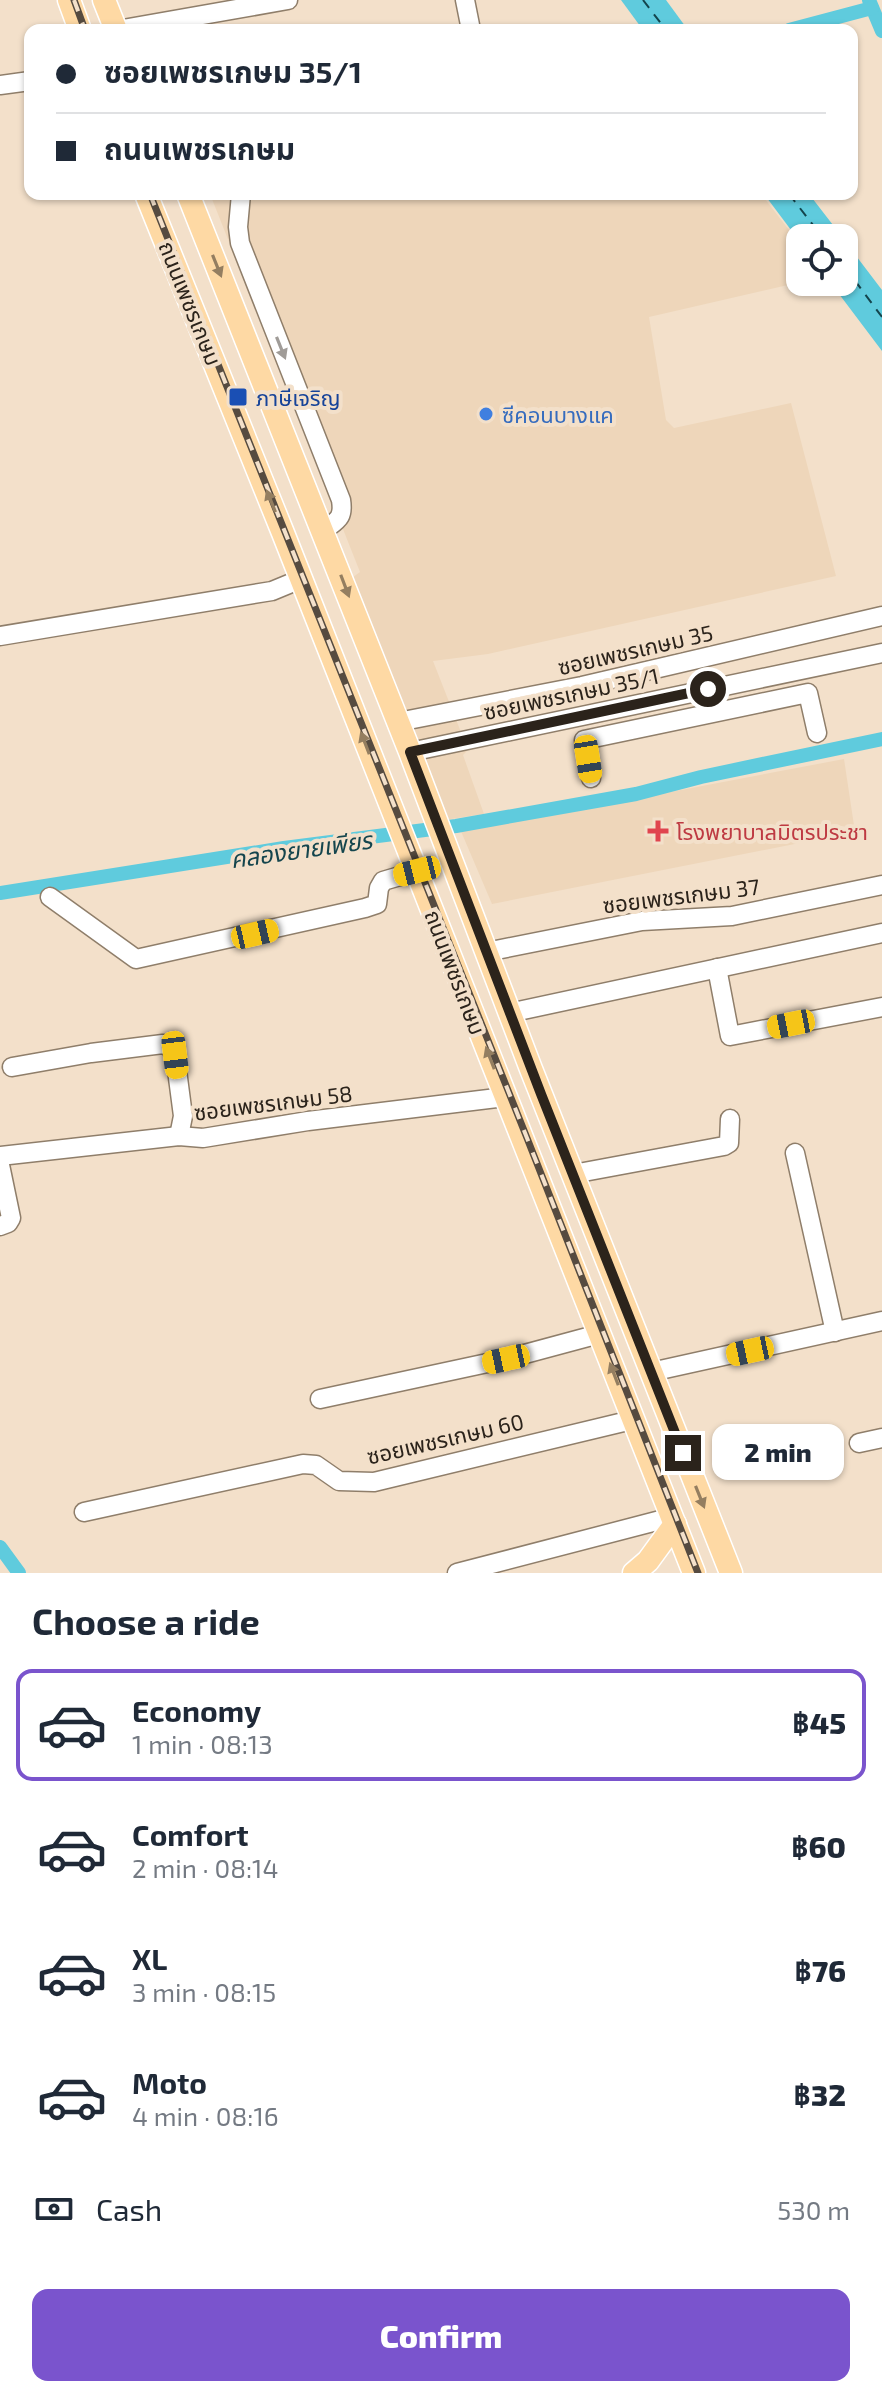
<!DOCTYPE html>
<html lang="en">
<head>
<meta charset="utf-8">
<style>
  body { margin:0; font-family:"Exo 2","Noto Sans Thai",sans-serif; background:#f6f6f7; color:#1f2937; height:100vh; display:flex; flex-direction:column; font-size:30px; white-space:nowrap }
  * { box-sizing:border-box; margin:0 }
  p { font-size:26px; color:#747a83 }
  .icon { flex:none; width:44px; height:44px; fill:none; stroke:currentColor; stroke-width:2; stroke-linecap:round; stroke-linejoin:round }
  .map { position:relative; height:1573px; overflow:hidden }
  .panel { display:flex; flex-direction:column; background:#fff; flex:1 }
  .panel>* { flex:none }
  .top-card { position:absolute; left:24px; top:24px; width:834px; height:176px; border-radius:16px; box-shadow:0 2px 6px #0004; display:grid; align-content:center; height:176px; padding:0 32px; background:#fff }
  .buttons { position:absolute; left:786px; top:224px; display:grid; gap:16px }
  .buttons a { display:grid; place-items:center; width:72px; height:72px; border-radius:16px; background:#fff; box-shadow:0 2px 6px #0004; font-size:40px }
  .end { position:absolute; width:36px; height:36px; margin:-18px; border:10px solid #2b231b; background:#fff; box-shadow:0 0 0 4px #fff }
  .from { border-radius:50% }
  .bubble { position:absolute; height:56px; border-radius:16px; background:#fff; box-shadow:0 2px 6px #0004; font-size:26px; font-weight:800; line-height:56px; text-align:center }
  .car { position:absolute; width:24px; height:48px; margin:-24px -12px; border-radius:10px; box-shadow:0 0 6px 2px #0007; background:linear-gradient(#f5c518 24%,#345 0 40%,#f5c518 0 76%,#345 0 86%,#f5c518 0) }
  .top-card b { display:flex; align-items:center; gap:28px; height:76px; font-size:30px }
  .top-card b+b { border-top:2px solid #e0e1e3 }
  .top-card i { width:20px; height:20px; background:#1f2937 }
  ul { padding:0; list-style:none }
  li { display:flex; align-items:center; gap:24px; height:112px; margin:0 16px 12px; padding:0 16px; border:4px solid transparent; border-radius:16px }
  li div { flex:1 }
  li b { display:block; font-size:30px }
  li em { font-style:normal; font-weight:800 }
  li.current { border-color:#7a54cd }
  li>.icon { width:72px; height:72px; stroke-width:1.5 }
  h2 { padding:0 32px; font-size:36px; line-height:96px }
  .pay { display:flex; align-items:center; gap:20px; height:88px; padding:0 32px; font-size:30px }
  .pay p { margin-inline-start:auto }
  .primary-button { display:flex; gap:16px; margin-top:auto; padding:16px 32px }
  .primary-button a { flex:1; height:92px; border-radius:16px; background:#7a54cd; color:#fff; font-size:32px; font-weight:800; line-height:92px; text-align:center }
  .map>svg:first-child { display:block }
  .built { fill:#eed6ba }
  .water { fill:#5fcbdd }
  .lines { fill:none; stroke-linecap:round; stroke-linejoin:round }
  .canal { stroke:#5fcbdd; stroke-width:14 }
  .ferry { stroke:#14454d; stroke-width:2; stroke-dasharray:10 8; stroke-linecap:butt }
  .minor-casing { stroke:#8f7e6a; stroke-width:21 }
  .major-casing { stroke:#fff; stroke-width:25 }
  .minor { stroke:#fff; stroke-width:18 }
  .major { stroke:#fed9a4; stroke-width:22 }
  .rail-casing { stroke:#564b40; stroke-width:7 }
  .rail { stroke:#f3e0ca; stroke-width:4; stroke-dasharray:12; stroke-linecap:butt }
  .oneway { fill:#947e60 }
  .oneway2 { fill:#a09c98 }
  .route { stroke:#2b231b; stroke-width:10 }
  .transit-dot { fill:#1a4fb4; stroke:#f3e0ca; stroke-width:3 }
  .shop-dot { fill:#3f7fe0; stroke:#f3e0ca; stroke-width:3 }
  .health-dot { fill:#e0444e; stroke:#f3e0ca; stroke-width:3 }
  .labels { text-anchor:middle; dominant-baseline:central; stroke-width:8; stroke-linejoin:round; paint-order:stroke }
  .street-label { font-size:22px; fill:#2b231b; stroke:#f3e0ca }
  .transit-label { font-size:22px; fill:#164399; stroke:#f3e0ca; text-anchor:start }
  .shop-label { font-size:22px; fill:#366cbe; stroke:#f3e0ca; text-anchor:start }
  .health-label { font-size:22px; fill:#be3a42; stroke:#f3e0ca; text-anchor:start }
  .water-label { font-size:24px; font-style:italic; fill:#14454d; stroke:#f3e0ca }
</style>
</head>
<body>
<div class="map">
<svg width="882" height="1573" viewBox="0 0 882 1573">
  <rect width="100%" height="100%" fill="#f3e0ca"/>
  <g class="built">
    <path d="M210,194H761L800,244L801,282L649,317L666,420L674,428L791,403L836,576L488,654L433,661L468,750L463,755L484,814L444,820L349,580L360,572Z"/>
    <path d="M844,759L855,832L492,904L460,829L544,816Z"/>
  </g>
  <g class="water">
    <path d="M621,0H666L688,30H643Z"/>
    <path d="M764,194H809L843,238H800V242Z"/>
    <path d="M844,240L882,290V351L830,282H844Z"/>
  </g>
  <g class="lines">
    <g class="canal">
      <path d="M869,0L882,31"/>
      <path d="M789,30L872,8"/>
      <path d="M0,893L284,848L456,826L636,794L701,777L882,739"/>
      <path d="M0,1547L19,1573"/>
    </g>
    <g class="ferry">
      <path d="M643,0L666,30"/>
      <path d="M789,194L823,238"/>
      <path d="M844,266L882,317"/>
    </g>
    <defs>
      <g id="minor">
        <path d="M465,0L471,30"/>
        <path d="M117,30L288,0"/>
        <path d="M0,85L30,81"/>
        <path d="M241,194L238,227L240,243L341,500C344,519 337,520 323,531"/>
        <path d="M0,636L272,591L301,579"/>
        <path d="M398,722L582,686L882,616"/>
        <path d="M410,752L882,653"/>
        <path d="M591,778L584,740L808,693L817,733"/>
        <path d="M50,897L136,959L365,908L377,904L379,888L383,881L417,871"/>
        <path d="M486,952L642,921L732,916L882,885"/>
        <path d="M717,968L730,1036L882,1007"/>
        <path d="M509,1013L882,933"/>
        <path d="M12,1067L91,1053L163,1044L170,1047L175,1055L183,1116L179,1136"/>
        <path d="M795,1153L835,1332"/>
        <path d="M0,1156L179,1136L203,1138L308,1121L505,1097"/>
        <path d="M0,1165L11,1218L8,1223L0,1226"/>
        <path d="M573,1174L724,1146L729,1143L730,1119"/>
        <path d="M651,1372L882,1321"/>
        <path d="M320,1399L506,1359L599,1334"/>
        <path d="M859,1443L882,1438"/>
        <path d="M84,1512L303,1464L316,1465L339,1481L374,1482L632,1420"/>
        <path d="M457,1573L672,1517"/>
      </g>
      <g id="major">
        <path d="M69,0L80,30"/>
        <path d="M104,0L116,30"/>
        <path d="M146,194L283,533L694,1573"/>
        <path d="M188,194L410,752L531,1069L731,1573"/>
        <path d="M634,1573L648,1561L675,1524"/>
      </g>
    </defs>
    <use href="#minor" class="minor-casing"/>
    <use href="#major" class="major-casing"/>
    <use href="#minor" class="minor"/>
    <use href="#major" class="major"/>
    <defs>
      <g id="rail">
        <path d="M74,0L85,30"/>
        <path d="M150,194L527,1138L698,1573"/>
      </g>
    </defs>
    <use href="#rail" class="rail-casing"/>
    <use href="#rail" class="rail"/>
  </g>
  <defs><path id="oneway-solid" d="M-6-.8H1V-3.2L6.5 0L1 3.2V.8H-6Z" transform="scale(2)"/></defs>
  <g class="oneway">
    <use href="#oneway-solid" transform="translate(217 266) rotate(68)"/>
    <use href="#oneway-solid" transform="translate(271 501) rotate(-112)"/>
    <use href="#oneway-solid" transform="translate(345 586) rotate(69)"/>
    <use href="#oneway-solid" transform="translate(365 743) rotate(-111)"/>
    <use href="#oneway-solid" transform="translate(490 1058) rotate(-111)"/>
    <use href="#oneway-solid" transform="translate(614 1374) rotate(-111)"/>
    <use href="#oneway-solid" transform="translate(700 1497) rotate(68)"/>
  </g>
  <use class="oneway2" href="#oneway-solid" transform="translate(281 348) rotate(68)"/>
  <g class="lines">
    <path class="route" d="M683,1453L541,1094L410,752L708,689"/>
  </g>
  <rect class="transit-dot" x="228" y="387" width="20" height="20" rx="4"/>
  <circle class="shop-dot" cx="486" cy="414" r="8"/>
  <path class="health-dot" d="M654 819h8v8h8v8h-8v8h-8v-8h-8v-8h8z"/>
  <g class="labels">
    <g class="street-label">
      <text transform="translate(191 303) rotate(68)">ถนนเพชรเกษม</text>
      <text transform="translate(635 649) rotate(-13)">ซอยเพชรเกษม 35</text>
      <text transform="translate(571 693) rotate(-12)">ซอยเพชรเกษม 35/1</text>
      <text transform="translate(681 895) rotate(-7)">ซอยเพชรเกษม 37</text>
      <text transform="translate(456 972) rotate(69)">ถนนเพชรเกษม</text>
      <text transform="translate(273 1102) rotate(-7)">ซอยเพชรเกษม 58</text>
      <text transform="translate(445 1438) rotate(-13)">ซอยเพชรเกษม 60</text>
    </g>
    <g class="transit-label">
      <text x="256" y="397">ภาษีเจริญ</text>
    </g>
    <g class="shop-label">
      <text x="502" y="414">ซีคอนบางแค</text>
    </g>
    <g class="health-label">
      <text x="676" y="831">โรงพยาบาลมิตรประชา</text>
    </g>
    <g class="water-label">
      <text transform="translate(301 849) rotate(-8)">คลองยายเพียร</text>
    </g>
  </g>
</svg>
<div class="buttons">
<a><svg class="icon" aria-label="locate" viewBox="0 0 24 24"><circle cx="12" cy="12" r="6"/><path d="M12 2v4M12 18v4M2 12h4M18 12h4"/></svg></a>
</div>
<i class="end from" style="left:708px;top:689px"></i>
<i class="end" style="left:683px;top:1453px"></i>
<div class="bubble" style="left:712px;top:1424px;width:132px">2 min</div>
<i class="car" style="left:588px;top:759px;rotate:171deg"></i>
<i class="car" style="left:417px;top:871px;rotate:256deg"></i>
<i class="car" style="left:255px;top:934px;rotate:77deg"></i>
<i class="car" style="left:791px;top:1024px;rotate:259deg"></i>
<i class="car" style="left:175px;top:1055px;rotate:173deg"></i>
<i class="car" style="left:750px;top:1351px;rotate:258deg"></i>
<i class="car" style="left:506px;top:1359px;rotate:258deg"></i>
<div class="top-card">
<b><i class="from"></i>ซอยเพชรเกษม 35/1</b>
<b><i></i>ถนนเพชรเกษม</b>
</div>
</div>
<section class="panel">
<h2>Choose a ride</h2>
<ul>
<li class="current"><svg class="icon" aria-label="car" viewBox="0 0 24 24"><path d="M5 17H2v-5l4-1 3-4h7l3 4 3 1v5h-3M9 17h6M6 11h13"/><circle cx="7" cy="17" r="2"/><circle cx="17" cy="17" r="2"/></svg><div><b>Economy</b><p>1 min · 08:13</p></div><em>฿45</em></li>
<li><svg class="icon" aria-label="car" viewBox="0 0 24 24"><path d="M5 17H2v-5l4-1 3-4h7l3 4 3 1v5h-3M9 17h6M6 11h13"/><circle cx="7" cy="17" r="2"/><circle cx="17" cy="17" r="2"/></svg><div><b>Comfort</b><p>2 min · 08:14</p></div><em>฿60</em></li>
<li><svg class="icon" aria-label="car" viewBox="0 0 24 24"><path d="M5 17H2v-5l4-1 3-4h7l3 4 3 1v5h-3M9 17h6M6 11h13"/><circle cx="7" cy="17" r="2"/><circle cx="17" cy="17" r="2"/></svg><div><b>XL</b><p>3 min · 08:15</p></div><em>฿76</em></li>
<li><svg class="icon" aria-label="car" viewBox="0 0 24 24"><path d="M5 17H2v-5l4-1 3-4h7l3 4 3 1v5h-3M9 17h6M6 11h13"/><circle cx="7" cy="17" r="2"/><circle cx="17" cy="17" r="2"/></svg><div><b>Moto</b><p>4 min · 08:16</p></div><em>฿32</em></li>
</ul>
<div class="pay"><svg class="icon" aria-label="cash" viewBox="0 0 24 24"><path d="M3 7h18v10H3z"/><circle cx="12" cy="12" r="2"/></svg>Cash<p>530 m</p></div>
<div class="primary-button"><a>Confirm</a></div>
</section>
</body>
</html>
